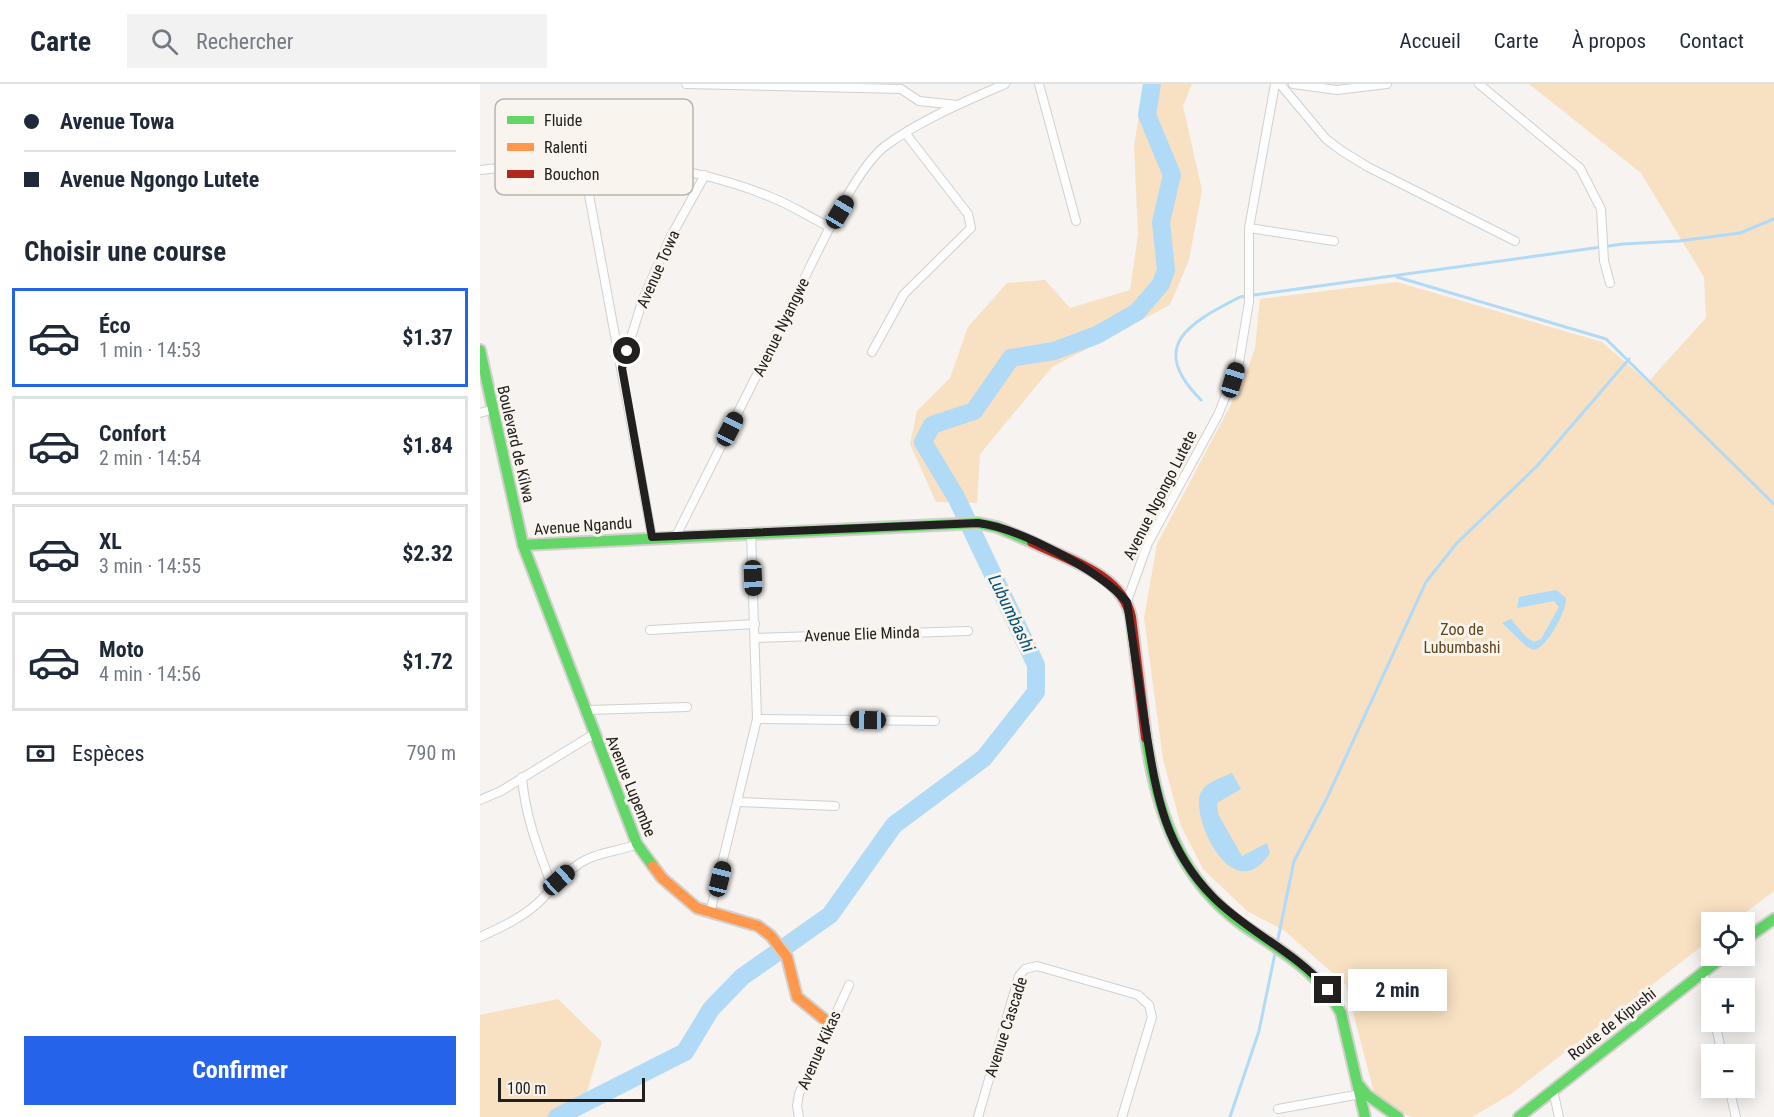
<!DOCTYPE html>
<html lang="fr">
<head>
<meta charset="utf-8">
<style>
  body { margin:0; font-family:"Roboto Condensed",sans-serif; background:#f2f2f3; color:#1f2937; height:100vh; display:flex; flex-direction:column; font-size:22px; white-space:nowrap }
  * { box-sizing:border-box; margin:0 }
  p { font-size:20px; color:#747a83 }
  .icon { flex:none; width:33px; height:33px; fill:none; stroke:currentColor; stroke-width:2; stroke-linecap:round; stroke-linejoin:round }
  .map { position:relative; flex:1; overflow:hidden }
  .details { display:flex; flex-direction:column; background:#fff; width:480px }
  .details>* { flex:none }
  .banner { display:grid; align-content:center; height:132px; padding:0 24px; background:#fff }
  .fabs { position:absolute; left:1221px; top:828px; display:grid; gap:12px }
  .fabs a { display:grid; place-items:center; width:54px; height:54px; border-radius:0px; background:#fff; box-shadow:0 3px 15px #0003; font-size:30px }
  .scale { position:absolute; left:18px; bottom:15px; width:147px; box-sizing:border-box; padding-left:6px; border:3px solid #22201e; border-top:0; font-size:16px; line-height:21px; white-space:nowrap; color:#22201e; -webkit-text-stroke:4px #f9f4ed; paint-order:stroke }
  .end { position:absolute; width:27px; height:27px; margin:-14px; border:8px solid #22201e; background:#fff; box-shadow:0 0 0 3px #fff }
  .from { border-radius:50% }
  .bubble { position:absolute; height:42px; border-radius:0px; background:#fff; box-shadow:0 3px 15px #0003; font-size:20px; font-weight:700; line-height:42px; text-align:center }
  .car { position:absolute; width:18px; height:36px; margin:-18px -9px; border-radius:8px; box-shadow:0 0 4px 2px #0007; background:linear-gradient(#222 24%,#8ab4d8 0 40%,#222 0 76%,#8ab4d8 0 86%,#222 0) }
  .banner b { display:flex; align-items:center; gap:21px; height:57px; font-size:22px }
  .banner b+b { border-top:2px solid #e0e1e3 }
  .banner i { width:15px; height:15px; background:#1f2937 }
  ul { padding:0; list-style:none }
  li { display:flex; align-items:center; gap:18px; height:99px; margin:0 12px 9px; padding:0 12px; border:3px solid #e0e1e3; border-radius:0px }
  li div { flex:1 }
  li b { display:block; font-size:22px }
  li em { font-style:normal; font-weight:700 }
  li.selected { border-color:#2563eb }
  li>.icon { width:54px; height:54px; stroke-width:1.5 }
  h2 { padding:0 24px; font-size:27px; line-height:72px }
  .pay { display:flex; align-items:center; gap:15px; height:66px; padding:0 24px; font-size:22px }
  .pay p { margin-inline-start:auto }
  .primary-button { display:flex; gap:12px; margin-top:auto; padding:12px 24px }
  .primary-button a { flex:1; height:69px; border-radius:0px; background:#2563eb; color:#fff; font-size:24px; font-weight:700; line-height:69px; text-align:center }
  header { display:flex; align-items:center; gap:36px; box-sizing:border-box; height:84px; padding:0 30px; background:#fff; border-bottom:2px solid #e0e1e3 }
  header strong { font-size:28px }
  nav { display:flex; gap:33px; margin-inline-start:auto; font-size:21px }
  .search { width:420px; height:54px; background:#f2f2f3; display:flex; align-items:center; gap:15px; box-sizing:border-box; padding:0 21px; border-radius:0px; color:#747a83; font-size:22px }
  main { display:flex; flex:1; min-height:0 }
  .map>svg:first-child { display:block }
  .green { fill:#f8e0c2 }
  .water { fill:#b0daf6 }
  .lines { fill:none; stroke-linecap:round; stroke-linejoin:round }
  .stream { stroke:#b0daf6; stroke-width:3 }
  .river { stroke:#b0daf6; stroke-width:18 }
  .street-casing { stroke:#d2d0cd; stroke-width:10 }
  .fast-casing { stroke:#d2d0cd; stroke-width:14 }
  .slow-casing { stroke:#d2d0cd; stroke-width:14 }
  .jam-casing { stroke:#d2d0cd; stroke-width:14 }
  .street { stroke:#fefdfd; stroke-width:8 }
  .fast { stroke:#63d668; stroke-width:10 }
  .slow { stroke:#ff974d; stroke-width:10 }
  .jam { stroke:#b3261e; stroke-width:10 }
  .route { stroke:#22201e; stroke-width:8 }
  .labels { text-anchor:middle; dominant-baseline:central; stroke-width:6; stroke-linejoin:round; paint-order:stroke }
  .street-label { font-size:16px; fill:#22201e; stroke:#f9f4ed }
  .park-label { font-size:16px; fill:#62451c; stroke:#f9f4ed }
  .water-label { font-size:18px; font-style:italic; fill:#03547a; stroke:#f9f4ed }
  .key { fill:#f9f4ed; stroke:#b8b4af; stroke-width:1.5 }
  .key-label { font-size:16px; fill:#22201e }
</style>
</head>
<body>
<header>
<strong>Carte</strong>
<div class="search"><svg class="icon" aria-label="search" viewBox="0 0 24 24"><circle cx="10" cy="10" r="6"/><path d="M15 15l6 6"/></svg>Rechercher</div>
<nav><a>Accueil</a><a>Carte</a><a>À propos</a><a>Contact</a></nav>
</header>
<main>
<section class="details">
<div class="banner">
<b><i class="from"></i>Avenue Towa</b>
<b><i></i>Avenue Ngongo Lutete</b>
</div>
<h2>Choisir une course</h2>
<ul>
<li class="selected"><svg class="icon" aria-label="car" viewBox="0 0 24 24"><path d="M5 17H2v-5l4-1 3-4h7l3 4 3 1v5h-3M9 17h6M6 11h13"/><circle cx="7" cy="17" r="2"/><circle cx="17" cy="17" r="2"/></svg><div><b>Éco</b><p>1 min · 14:53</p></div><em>$1.37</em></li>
<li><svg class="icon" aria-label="car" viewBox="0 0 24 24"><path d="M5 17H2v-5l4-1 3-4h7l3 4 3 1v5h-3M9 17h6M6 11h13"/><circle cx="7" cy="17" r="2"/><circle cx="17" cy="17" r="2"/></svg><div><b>Confort</b><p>2 min · 14:54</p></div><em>$1.84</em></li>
<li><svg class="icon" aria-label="car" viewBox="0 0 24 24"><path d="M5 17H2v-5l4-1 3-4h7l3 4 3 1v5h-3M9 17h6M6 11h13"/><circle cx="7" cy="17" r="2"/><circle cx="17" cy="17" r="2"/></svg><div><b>XL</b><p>3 min · 14:55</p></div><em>$2.32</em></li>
<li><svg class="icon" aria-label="car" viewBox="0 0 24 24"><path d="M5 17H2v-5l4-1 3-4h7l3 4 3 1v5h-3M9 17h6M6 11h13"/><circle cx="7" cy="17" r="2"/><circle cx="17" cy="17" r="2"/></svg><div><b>Moto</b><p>4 min · 14:56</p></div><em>$1.72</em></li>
</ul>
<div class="pay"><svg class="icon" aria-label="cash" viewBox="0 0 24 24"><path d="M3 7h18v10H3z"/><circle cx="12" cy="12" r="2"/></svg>Espèces<p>790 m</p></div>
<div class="primary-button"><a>Confirmer</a></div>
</section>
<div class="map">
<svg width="1294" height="1033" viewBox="0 0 1294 1033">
  <rect width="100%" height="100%" fill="#f6f3f0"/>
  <g class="green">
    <path d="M667,0H712L703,22L722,106L709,176L690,221L572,283L500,370L497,419L456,418L430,360L437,327L470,294L488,243L527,199L565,196L590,224L650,206L658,151L654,61L663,7Z"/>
    <path d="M1049,0H1294V807L1253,838H1232L1231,855L1031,1010L992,1033H932L896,1016L866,901L805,847L767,827L723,785L701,742L683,675L664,534L677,460L763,298L775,264L780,215L917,198L1122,258L1168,298L1226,234L1224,193L1161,89Z"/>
    <path d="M78,915L122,958L106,1011L70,1033H0V931Z"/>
  </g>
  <g class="water">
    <path d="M1076,506L1086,514C1088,525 1066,565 1054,566L1047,563L1022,539L1031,535L1046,553L1054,558L1061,555L1079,523L1074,517L1037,524L1039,513Z"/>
    <path d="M752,689L761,705L737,719L738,730L762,772L787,759L790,769C752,827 709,730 721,708C727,697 742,694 752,689Z"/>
  </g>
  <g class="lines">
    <g class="stream">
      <path d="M917,193L1126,255L1294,420"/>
      <path d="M721,316C667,262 709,239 760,213L1143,160L1199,157L1260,149L1294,135"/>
      <path d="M750,1033L779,947L814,777L847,714L946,498L976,460L1057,382L1149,275"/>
    </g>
    <path class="river" d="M77,1033L205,968L231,925L262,893L350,831L414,741L504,674L556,608V581L476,413L443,358L452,341L494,327L531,274L574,267L617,251L657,228L681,200L686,186L681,138L692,91L667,31L672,0"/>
    <defs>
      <g id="street">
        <path d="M206,0L421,5L439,17L477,21"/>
        <path d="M559,0L596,137"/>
        <path d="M800,0L846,55L862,67L888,83L1035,157"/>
        <path d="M813,0L857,6L907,0"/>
        <path d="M999,0L1100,84L1121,125L1124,177L1130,199"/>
        <path d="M103,78L172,453"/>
        <path d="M0,86C104,74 195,73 293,114C313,122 331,134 350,143"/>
        <path d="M769,144L854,157"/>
        <path d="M392,268L424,210L491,144L488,130L426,50"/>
        <path d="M142,282L163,215L190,154L225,91"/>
        <path d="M0,329L11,326"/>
        <path d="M196,452C237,371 278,289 318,207C337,170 374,87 404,63C438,37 486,17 525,0"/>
        <path d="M647,517L668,459L738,331L759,278L769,218V144L795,0"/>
        <path d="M170,546L275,540"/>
        <path d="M276,554L488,547"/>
        <path d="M108,626L207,623"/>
        <path d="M277,635L455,637"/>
        <path d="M42,693C45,732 58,765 72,802"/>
        <path d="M0,716L21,707L114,650"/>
        <path d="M258,718L355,722"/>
        <path d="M230,829L277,635L271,448"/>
        <path d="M0,853C22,843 46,832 63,814C75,801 85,789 100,779C117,768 138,768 157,760"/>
        <path d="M1223,888L1232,924"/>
        <path d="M1235,938L1242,970"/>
        <path d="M1249,1004L1256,1033"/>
        <path d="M1073,1006L1079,1033"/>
        <path d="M798,1025L881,1010"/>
        <path d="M319,1033L317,1022L319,1010L369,901"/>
        <path d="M498,1033L539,892L545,885L557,882L658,911L669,921L672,933L642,1033"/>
      </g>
      <g id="fast">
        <path d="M0,266L43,461L157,760L173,782"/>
        <path d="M43,461L498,439L517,443L552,458"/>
        <path d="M666,654C677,728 700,796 763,841C801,867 839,887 861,929L885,1033"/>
        <path d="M1264,856L1294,835"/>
        <path d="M879,1001L887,1011L918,1033"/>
        <path d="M1039,1033L1244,872"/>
      </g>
      <path id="slow" d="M173,782L182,794L217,824L278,842L291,852L307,873L317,913L349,939"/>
      <path id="jam" d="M552,458C586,475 642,490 651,533L666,654"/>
    </defs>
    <use href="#street" class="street-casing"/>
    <use href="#fast" class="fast-casing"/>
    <use href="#slow" class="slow-casing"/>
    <use href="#jam" class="jam-casing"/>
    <use href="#street" class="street"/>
    <use href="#fast" class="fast"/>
    <use href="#slow" class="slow"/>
    <use href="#jam" class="jam"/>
  </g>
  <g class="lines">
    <path class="route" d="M147,267L142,284L172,453L498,439C539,444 619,486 647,518C653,558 659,599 665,640C676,708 683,763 734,814C769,849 816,868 848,906"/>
  </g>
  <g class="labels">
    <g class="street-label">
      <text transform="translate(178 185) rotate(-66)">Avenue Towa</text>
      <text transform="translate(301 243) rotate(-64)">Avenue Nyangwe</text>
      <text transform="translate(36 360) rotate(77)">Boulevard de Kilwa</text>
      <text transform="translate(680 411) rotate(-63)">Avenue Ngongo Lutete</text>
      <text transform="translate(103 442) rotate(-4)">Avenue Ngandu</text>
      <text transform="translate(382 550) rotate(-2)">Avenue Elie Minda</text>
      <text transform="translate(151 702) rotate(68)">Avenue Lupembe</text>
      <text transform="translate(1132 940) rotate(-38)">Route de Kipushi</text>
      <text transform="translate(526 943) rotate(-72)">Avenue Cascade</text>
      <text transform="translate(339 966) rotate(-66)">Avenue Kikas</text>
    </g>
    <g class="park-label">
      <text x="982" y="545">Zoo de<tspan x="982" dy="18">Lubumbashi</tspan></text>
    </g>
    <g class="water-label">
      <text transform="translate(532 529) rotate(64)">Lubumbashi</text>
    </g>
  </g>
  <rect x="15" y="15" width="198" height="96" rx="9" class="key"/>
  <rect x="27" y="32" width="27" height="8" fill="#63d668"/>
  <rect x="27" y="59" width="27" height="8" fill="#ff974d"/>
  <rect x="27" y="86" width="27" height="8" fill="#b3261e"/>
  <g class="key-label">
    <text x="64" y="42">Fluide</text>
    <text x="64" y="69">Ralenti</text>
    <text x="64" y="96">Bouchon</text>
  </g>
</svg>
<div class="fabs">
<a><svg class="icon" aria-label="locate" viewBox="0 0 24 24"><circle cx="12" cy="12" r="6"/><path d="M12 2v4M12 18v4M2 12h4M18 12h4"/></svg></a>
<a>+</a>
<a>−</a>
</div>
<div class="scale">100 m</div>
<i class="end from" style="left:147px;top:267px"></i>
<i class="end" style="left:848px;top:906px"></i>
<div class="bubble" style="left:868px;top:885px;width:99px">2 min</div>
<i class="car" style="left:360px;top:128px;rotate:31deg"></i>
<i class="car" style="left:753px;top:296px;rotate:17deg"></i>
<i class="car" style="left:250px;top:345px;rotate:27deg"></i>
<i class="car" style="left:273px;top:494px;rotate:178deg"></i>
<i class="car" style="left:388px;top:636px;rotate:271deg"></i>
<i class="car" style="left:240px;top:795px;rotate:14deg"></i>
<i class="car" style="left:79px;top:796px;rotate:48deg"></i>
</div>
</main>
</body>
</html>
